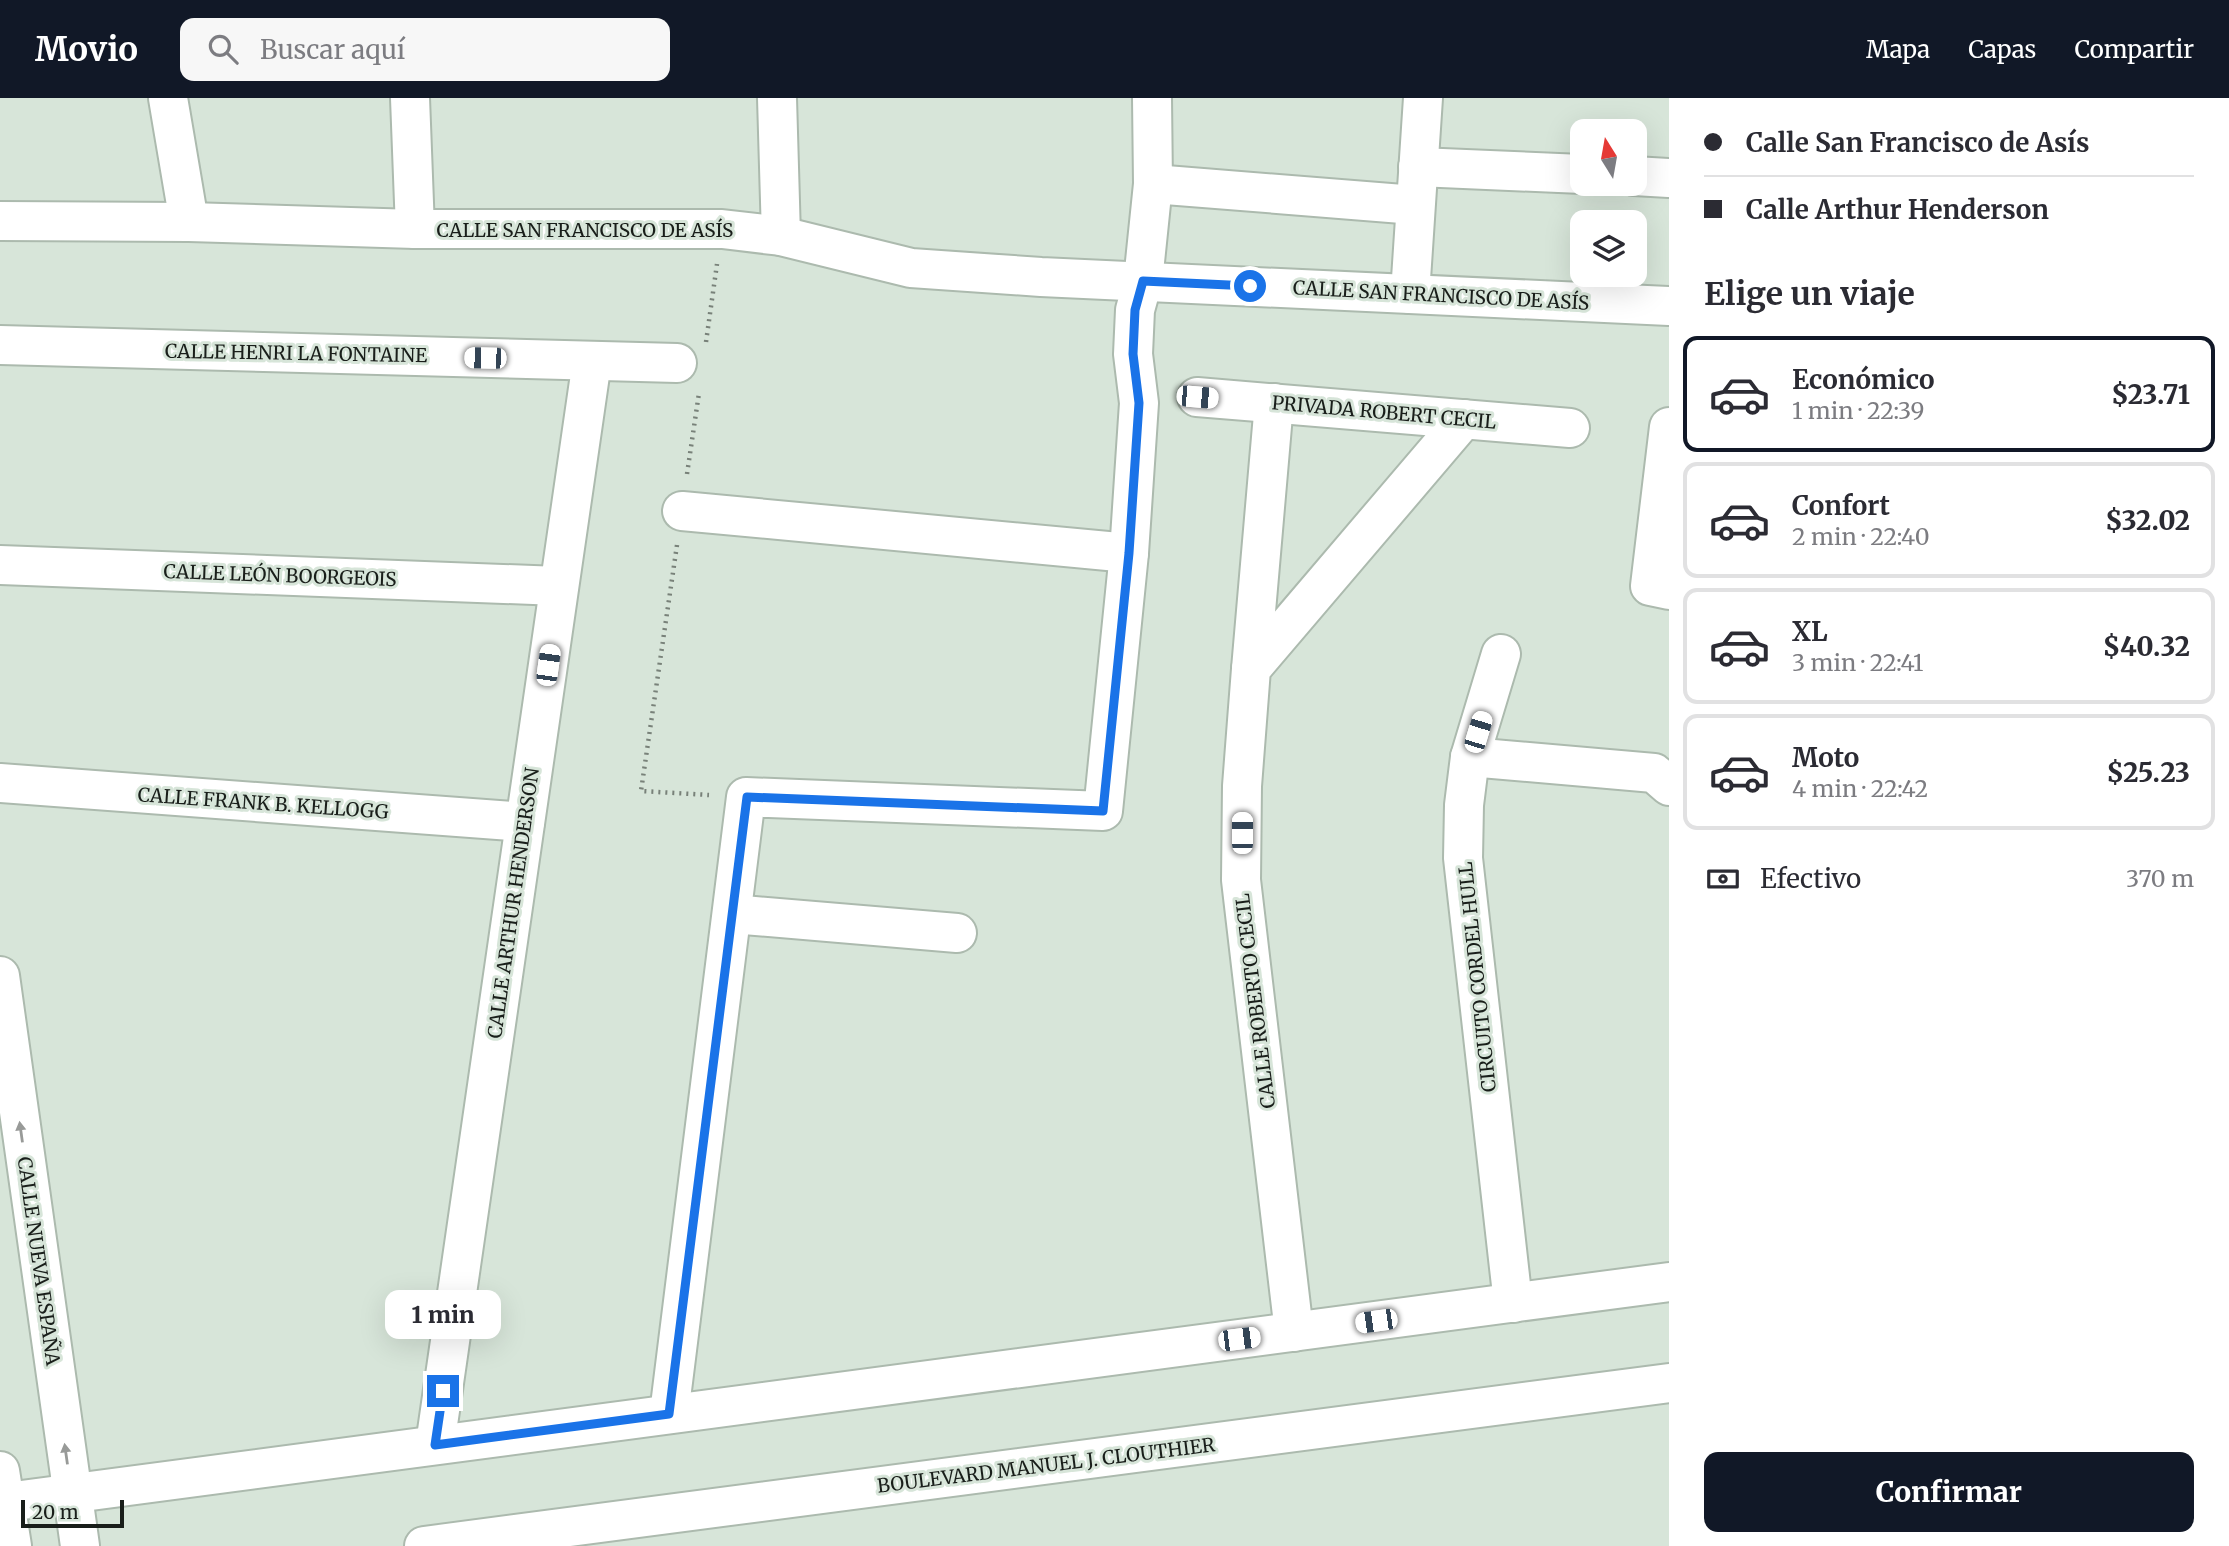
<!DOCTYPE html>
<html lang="es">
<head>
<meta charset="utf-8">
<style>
  body { margin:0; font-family:Merriweather,serif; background:#f7f7f7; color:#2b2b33; height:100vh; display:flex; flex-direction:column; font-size:26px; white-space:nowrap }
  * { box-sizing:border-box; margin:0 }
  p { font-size:23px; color:#7c7c81 }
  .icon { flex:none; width:38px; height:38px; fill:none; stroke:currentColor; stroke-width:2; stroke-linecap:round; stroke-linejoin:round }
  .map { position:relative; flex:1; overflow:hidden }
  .drawer { display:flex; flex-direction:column; background:#fff; width:560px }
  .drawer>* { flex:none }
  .hud { display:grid; align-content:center; height:154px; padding:0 35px; background:#fff }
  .needle { width:46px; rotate:349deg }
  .tools { position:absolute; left:1570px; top:21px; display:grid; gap:14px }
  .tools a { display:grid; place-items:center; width:77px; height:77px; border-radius:14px; background:#fff; box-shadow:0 7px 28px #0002; font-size:35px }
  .scale { position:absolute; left:21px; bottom:18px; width:103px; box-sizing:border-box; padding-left:7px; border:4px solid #191e1a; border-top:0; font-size:19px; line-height:24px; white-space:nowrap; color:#191e1a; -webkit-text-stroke:5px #d7e5d9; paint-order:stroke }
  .end { position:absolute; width:32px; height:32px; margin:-16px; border:9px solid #1a73e8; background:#fff; box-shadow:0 0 0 4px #fff }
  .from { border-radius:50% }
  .bubble { position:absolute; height:49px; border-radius:14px; background:#fff; box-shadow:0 7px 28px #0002; font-size:23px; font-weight:800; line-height:49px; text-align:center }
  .car { position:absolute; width:21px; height:42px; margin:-21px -10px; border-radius:9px; box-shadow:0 0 5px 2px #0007; background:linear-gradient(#fff 24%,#345 0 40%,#fff 0 76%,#345 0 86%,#fff 0) }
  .hud b { display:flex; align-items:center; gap:24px; height:66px; font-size:26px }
  .hud b+b { border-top:2px solid #e1e1e2 }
  .hud i { width:18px; height:18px; background:#2b2b33 }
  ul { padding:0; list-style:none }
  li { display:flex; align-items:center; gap:21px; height:116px; margin:0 14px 10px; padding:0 21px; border:4px solid #e1e1e2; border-radius:14px }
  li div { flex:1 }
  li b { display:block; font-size:26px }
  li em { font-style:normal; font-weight:800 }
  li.on { border-color:#111827 }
  li>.icon { width:63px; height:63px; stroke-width:1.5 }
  h2 { padding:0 35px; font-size:32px; line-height:84px }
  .pay { display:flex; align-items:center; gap:18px; height:77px; padding:0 35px; font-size:26px }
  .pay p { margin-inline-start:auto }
  .action { display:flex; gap:14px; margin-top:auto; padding:14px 35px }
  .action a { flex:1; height:80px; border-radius:14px; background:#111827; color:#fff; font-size:28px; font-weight:800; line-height:80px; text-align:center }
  header { display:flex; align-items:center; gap:42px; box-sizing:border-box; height:98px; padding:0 35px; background:#111827; color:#fff }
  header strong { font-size:33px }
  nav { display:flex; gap:38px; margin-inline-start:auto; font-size:24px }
  .search { width:490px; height:63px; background:#f7f7f7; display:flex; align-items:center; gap:18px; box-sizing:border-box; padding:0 24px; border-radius:14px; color:#7c7c81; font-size:26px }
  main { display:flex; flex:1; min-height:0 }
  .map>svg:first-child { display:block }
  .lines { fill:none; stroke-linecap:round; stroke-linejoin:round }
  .street-casing { stroke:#acbaae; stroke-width:42 }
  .secondary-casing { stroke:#acbaae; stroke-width:42 }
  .path { stroke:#788179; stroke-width:4.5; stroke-dasharray:2 5; stroke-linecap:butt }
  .street { stroke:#fff; stroke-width:38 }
  .secondary { stroke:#fff; stroke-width:38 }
  .oneway { fill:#989a98 }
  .route { stroke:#1a73e8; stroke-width:9 }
  .labels { text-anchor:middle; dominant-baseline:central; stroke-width:6; stroke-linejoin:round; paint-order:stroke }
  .street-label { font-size:19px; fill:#191e1a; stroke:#d7e5d9 }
</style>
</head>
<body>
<header>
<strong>Movio</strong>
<div class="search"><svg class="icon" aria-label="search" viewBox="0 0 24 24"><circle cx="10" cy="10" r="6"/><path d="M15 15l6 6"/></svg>Buscar aquí</div>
<nav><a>Mapa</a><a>Capas</a><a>Compartir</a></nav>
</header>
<main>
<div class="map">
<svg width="1669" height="1448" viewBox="0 0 1669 1448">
  <rect width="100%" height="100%" fill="#d7e5d9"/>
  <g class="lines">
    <defs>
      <g id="street">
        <path d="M168,0L189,124"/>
        <path d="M410,0L415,131"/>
        <path d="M777,0L781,138"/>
        <path d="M1418,69L1582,76"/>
        <path d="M1634,78L1669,80"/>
        <path d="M1153,86L1415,107"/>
        <path d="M0,123L189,124L415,131H722L781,138L911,170L1041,179L1669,208"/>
        <path d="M1410,196L1423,0"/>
        <path d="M0,247L677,265"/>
        <path d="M1197,299L1570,330"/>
        <path d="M1669,329L1650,488L1669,492"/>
        <path d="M682,413L1129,455"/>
        <path d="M0,467L559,488"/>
        <path d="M1501,556L1470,659L1464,707L1463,760L1513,1205"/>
        <path d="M1251,571L1274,305"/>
        <path d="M1470,659L1654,675L1669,688"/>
        <path d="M0,685L525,724"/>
        <path d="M732,816L957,835"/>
        <path d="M1294,1234L1241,782L1242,688L1251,571L1464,321"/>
        <path d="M669,1316L746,699L1103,713L1129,455L1139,305L1133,256L1135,212L1143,183L1153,86L1152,0"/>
        <path d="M435,1347L592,263"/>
        <path d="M0,1405L1669,1184"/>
        <path d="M424,1448L1669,1285"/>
      </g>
      <g id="secondary">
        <path d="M0,878L80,1448"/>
        <path d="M0,1373L12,1448"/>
      </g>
    </defs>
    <use href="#street" class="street-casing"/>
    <use href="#secondary" class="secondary-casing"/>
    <g class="path">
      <path d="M706,244L717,166"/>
      <path d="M687,376L699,295"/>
      <path d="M677,447L641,693L709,697"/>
    </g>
    <use href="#street" class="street"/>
    <use href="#secondary" class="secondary"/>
  </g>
  <defs><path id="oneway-solid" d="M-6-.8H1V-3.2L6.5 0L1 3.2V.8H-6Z" transform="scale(1.75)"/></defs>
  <g class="oneway">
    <use href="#oneway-solid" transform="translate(21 1034) rotate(-98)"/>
    <use href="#oneway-solid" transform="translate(66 1356) rotate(-98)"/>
  </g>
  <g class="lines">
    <path class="route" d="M443,1293L435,1347L669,1316L747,699L1103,713L1129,455L1139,305L1133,256L1135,212L1143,183L1250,188"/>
  </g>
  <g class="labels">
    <g class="street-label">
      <text x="585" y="132">CALLE SAN FRANCISCO DE ASÍS</text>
      <text transform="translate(1441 197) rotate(3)">CALLE SAN FRANCISCO DE ASÍS</text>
      <text transform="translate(296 255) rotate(1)">CALLE HENRI LA FONTAINE</text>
      <text transform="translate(1384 314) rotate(5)">PRIVADA ROBERT CECIL</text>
      <text transform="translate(280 477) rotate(2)">CALLE LEÓN BOORGEOIS</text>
      <text transform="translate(263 705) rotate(4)">CALLE FRANK B. KELLOGG</text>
      <text transform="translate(513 805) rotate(-82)">CALLE ARTHUR HENDERSON</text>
      <text transform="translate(1477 879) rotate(-96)">CIRCUITO CORDEL HULL</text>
      <text transform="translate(1255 903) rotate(-97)">CALLE ROBERTO CECIL</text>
      <text transform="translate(39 1163) rotate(82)">CALLE NUEVA ESPAÑA</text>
      <text transform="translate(1046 1367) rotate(-7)">BOULEVARD MANUEL J. CLOUTHIER</text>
    </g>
  </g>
</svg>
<div class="tools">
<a><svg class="needle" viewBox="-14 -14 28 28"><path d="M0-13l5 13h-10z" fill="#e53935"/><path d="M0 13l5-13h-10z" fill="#7c7c81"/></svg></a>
<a><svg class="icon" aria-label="layers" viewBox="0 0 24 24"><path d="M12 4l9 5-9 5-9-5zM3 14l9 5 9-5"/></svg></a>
</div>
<div class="scale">20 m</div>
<i class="end from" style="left:1250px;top:188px"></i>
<i class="end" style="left:443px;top:1293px"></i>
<div class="bubble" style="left:385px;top:1192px;width:116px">1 min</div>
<i class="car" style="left:485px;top:260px;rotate:271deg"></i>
<i class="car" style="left:1197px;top:299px;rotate:95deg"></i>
<i class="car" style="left:548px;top:567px;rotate:8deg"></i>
<i class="car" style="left:1478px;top:634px;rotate:17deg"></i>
<i class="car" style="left:1242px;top:735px;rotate:0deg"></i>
<i class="car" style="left:1376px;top:1223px;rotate:262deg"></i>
<i class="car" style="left:1239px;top:1241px;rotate:83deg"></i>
</div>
<section class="drawer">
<div class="hud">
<b><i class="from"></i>Calle San Francisco de Asís</b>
<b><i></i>Calle Arthur Henderson</b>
</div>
<h2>Elige un viaje</h2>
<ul>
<li class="on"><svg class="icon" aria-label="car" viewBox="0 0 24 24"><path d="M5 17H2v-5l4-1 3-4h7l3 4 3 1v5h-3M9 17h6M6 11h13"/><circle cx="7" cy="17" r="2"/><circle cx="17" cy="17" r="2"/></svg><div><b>Económico</b><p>1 min · 22:39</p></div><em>$23.71</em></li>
<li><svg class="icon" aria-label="car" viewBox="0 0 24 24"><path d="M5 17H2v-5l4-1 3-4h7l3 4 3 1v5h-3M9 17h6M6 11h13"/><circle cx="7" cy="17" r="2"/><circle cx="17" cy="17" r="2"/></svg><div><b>Confort</b><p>2 min · 22:40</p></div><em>$32.02</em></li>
<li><svg class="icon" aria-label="car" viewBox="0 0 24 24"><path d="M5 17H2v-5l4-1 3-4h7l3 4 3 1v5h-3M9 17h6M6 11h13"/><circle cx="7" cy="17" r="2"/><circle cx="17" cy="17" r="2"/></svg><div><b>XL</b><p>3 min · 22:41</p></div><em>$40.32</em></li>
<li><svg class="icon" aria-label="car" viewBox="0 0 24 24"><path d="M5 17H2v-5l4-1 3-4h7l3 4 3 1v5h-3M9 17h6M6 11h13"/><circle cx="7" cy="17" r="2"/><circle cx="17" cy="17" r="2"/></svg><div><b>Moto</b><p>4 min · 22:42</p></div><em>$25.23</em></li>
</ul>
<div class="pay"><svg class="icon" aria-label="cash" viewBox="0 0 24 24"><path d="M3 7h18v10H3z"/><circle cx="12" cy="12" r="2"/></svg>Efectivo<p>370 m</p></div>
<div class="action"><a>Confirmar</a></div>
</section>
</main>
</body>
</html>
